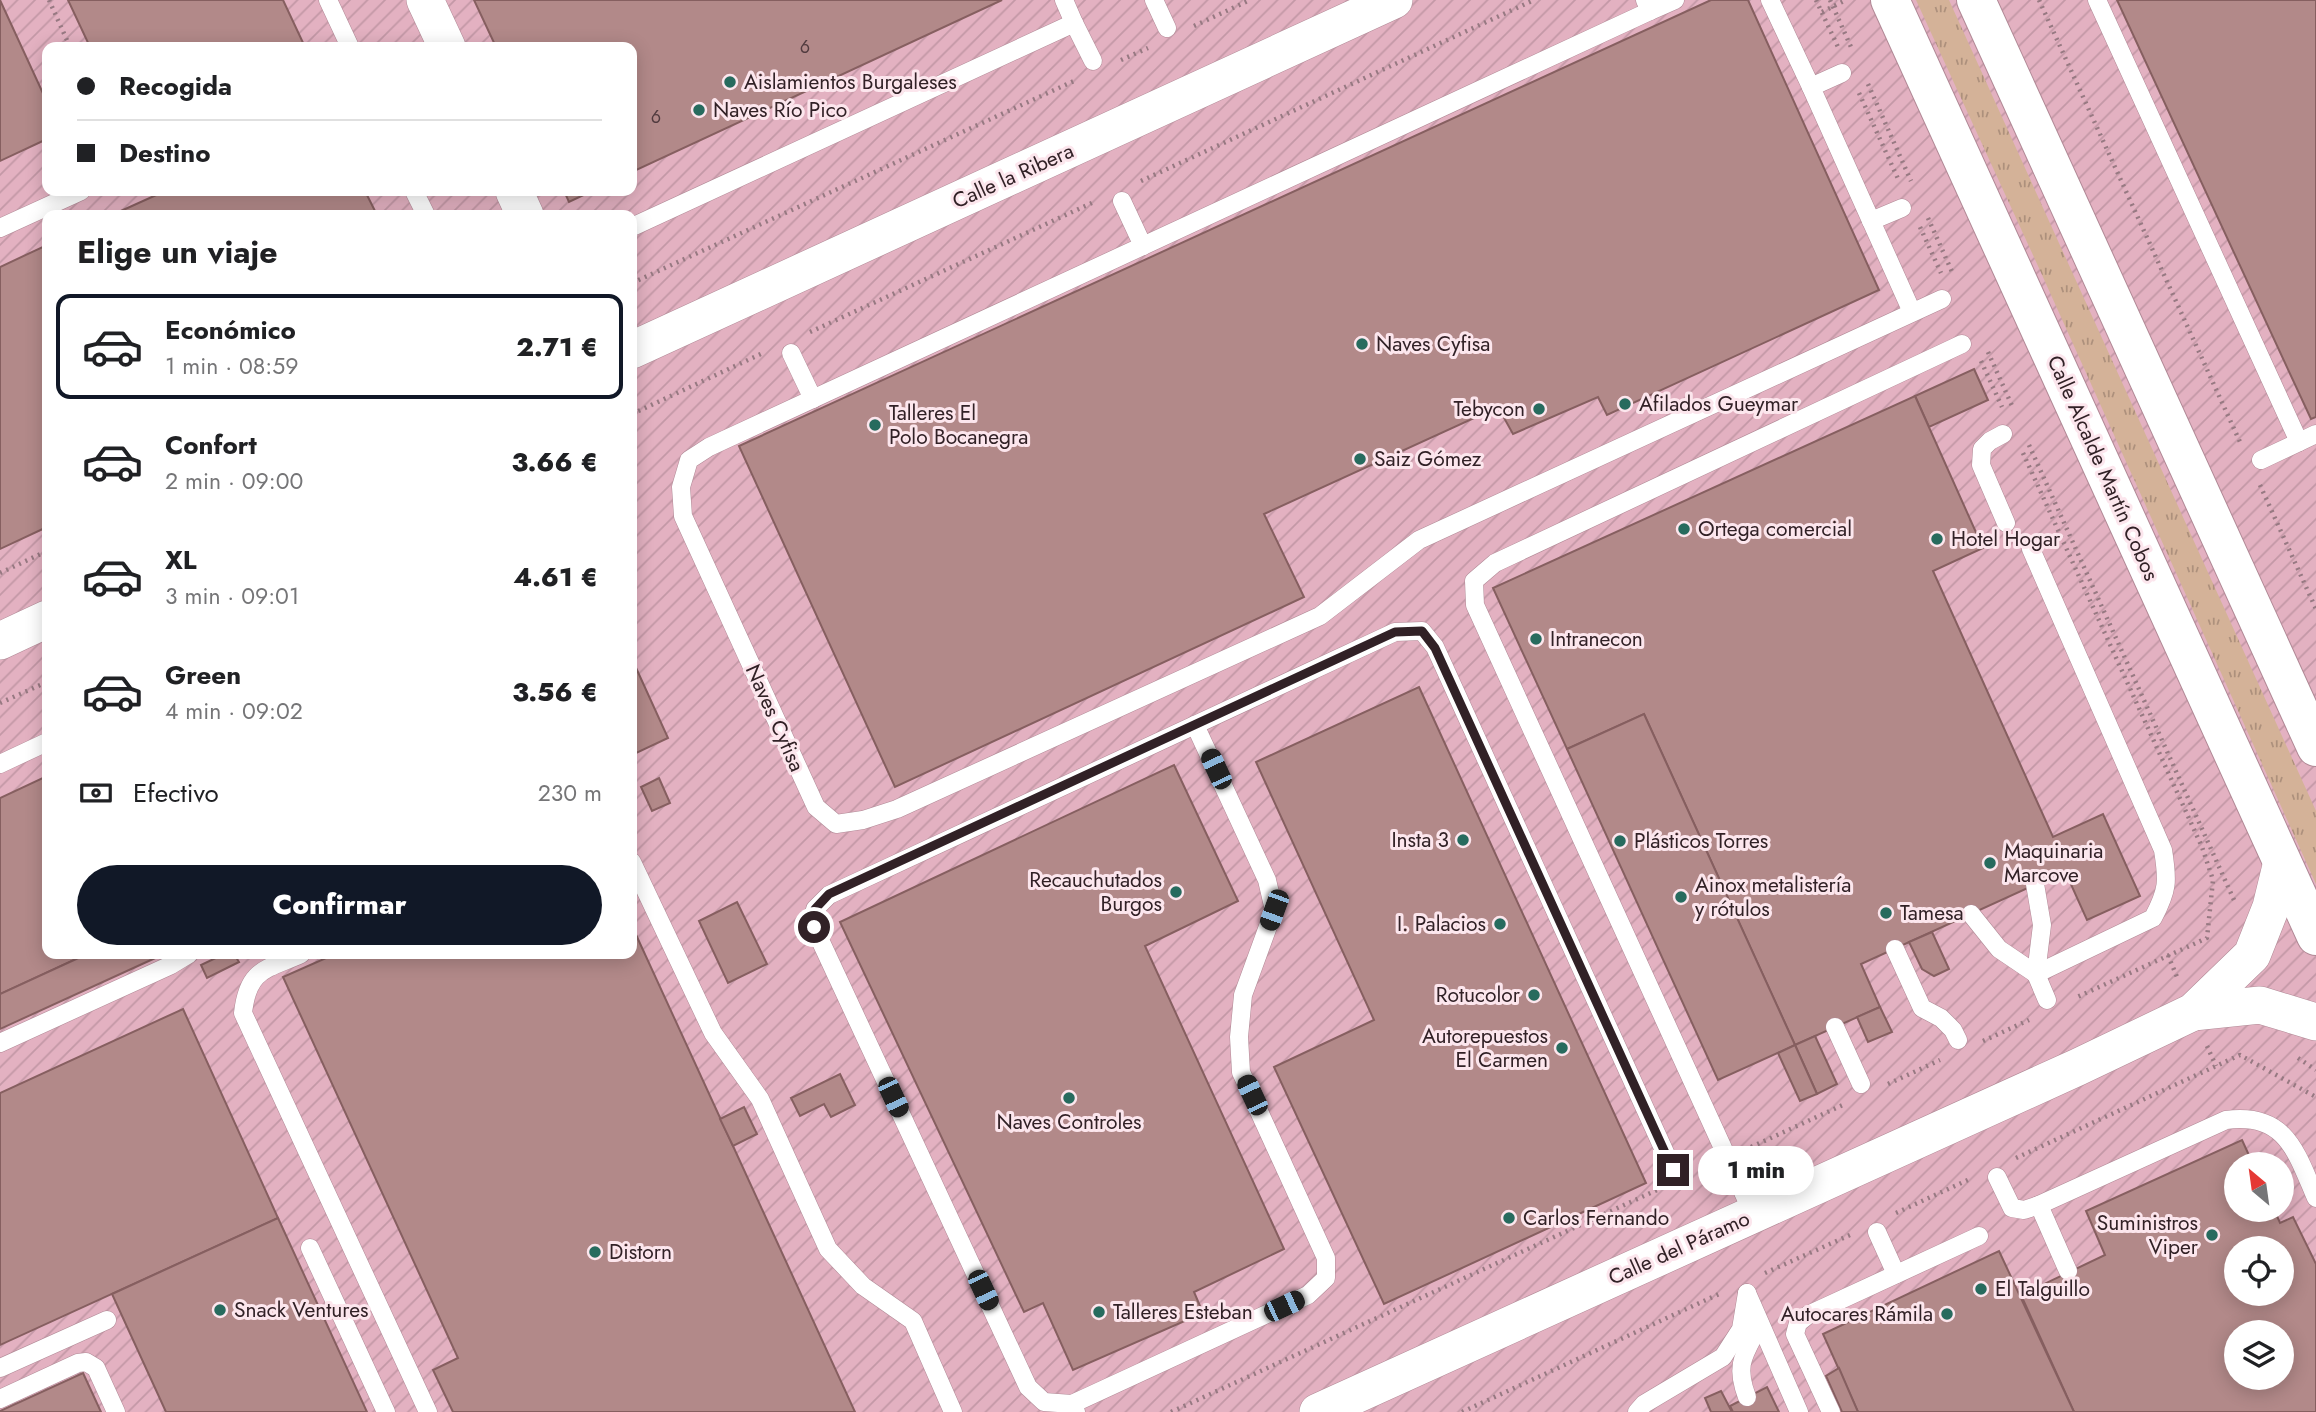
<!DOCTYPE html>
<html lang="es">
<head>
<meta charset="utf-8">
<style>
  body { margin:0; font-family:Jost,sans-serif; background:#f6f6f6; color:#202124; height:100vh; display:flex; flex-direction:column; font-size:26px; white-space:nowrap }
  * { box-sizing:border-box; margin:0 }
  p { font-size:23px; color:#757577 }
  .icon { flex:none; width:38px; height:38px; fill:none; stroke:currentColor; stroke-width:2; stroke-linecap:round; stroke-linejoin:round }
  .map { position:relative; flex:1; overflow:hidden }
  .side { position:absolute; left:42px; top:210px; width:595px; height:749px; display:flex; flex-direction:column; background:#fff; border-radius:14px; box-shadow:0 4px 18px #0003 }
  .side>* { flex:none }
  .top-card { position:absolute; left:42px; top:42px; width:595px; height:154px; border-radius:14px; box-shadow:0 4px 18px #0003; display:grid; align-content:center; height:154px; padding:0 35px; background:#fff }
  .needle { width:46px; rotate:331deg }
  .fabs { position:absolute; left:2224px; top:1152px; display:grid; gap:14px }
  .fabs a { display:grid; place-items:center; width:70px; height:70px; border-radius:50%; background:#fff; box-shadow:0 4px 18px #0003; font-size:35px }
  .end { position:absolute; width:32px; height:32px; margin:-16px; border:9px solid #312126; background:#fff; box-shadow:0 0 0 4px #fff }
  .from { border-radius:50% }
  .bubble { position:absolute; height:49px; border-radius:24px; background:#fff; box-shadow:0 4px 18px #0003; font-size:23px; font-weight:800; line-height:49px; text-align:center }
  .car { position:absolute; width:21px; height:42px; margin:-21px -10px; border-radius:9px; box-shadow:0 0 5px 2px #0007; background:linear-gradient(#222 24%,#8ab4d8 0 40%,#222 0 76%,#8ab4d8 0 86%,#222 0) }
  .top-card b { display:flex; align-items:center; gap:24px; height:66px; font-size:26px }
  .top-card b+b { border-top:2px solid #e0e0e0 }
  .top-card i { width:18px; height:18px; background:#202124 }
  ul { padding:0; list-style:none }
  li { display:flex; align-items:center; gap:21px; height:105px; margin:0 14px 10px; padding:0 21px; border:4px solid transparent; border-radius:14px }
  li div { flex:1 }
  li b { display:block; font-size:26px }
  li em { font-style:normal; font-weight:800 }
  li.selected { border-color:#111827 }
  li>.icon { width:63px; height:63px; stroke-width:1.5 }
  h2 { padding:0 35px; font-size:32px; line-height:84px }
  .pay { display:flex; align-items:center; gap:18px; height:77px; padding:0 35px; font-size:26px }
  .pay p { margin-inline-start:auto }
  .action { display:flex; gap:14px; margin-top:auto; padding:14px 35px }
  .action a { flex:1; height:80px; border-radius:42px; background:#111827; color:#fff; font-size:28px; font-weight:800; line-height:80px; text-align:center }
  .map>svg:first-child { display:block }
  .industrial { fill:url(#industrial-furrows); fill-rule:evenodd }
  .grass { fill:url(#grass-tufts) }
  .building { fill:#b28989; stroke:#865f60; stroke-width:2; fill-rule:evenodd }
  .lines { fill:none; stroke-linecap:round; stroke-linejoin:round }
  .service-casing { stroke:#b18996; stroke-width:19 }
  .minor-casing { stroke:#b18996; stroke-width:38 }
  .secondary-casing { stroke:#b18996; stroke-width:40 }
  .path { stroke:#977982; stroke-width:4.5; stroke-dasharray:2 5; stroke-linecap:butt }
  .service { stroke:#fff; stroke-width:18 }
  .minor { stroke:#fff; stroke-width:37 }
  .secondary { stroke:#fff; stroke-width:38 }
  .route { stroke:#312126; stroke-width:9 }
  .poi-dot { fill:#276b5e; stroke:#fce6ed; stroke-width:2.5 }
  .labels { text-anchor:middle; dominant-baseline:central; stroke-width:6; stroke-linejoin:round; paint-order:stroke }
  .number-label { font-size:18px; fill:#513b3f }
  .poi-label { font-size:21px; fill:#312126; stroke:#fce6ed; text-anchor:start }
  .street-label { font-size:21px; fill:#312126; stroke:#fce6ed }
</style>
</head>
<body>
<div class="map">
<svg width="2316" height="1412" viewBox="0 0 2316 1412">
  <defs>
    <pattern id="industrial-furrows" width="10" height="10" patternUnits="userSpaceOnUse" patternTransform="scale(1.75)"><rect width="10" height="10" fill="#e3b1c1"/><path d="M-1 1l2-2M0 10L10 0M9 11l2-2" fill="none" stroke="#c398a6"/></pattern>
    <pattern id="grass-tufts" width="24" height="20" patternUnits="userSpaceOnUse" patternTransform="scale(1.75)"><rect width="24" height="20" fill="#d4b298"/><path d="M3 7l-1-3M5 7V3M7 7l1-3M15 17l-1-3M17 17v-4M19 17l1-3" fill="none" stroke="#ad907c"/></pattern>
  </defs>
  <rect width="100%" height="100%" fill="#e9bfcc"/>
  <path class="industrial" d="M0,0H2316V1412H0ZM47,47H632V191H47ZM47,215H632V954H47ZM2236,1164H2282V1209H2236ZM2236,1248H2282V1293H2236ZM2236,1332H2282V1377H2236Z"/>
  <path class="grass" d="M1916,0H1949L2316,811V884L2038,266Z"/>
  <g class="building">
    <path d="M0,0L47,102V139L0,161Z"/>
    <path d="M68,0H283L305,47H90Z"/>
    <path d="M474,0H1002L632,172V47H496Z"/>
    <path d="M1711,0H1748L1879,290L1607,415L1598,397L1513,434L1498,407L1264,514L1304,597L895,787L739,446Z"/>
    <path d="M2117,0H2316V417L2311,419Z"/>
    <path d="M165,191H365L377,215H112Z"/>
    <path d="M564,191H592L569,202Z"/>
    <path d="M47,245V527L0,549V267Z"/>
    <path d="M1974,369L1988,400L1929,427L1915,396Z"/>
    <path d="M1915,396L1983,548L1933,571L2053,837L2103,814L2140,896L2087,920L2065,871L1861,964L1880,1007L1795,1045L1644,714L1567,749L1493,588Z"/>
    <path d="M632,659L668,738L632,755Z"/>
    <path d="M1419,687L1646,1183L1384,1304L1274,1067L1374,1020L1256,762Z"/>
    <path d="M1644,714L1795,1045L1718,1080L1567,749Z"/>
    <path d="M1174,765L1238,901L1145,946L1284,1249L1194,1292L1203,1313L1073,1370L1043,1303L1024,1312L840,922Z"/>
    <path d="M47,776V954H87L0,994V798Z"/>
    <path d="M659,778L670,803L652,811L641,787Z"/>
    <path d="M737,902L767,964L728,983L699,921Z"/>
    <path d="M632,926L733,1146L855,1412H453L433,1370L458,1358L283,977L335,954H632Z"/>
    <path d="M1932,932L1949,969L1934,976L1922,969L1909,942Z"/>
    <path d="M87,954H164L0,1029V994Z"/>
    <path d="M224,954H234L239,962L207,978L201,965Z"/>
    <path d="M1880,1007L1892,1032L1868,1042L1857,1017Z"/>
    <path d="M183,1009L278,1218L0,1345V1093Z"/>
    <path d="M1815,1036L1837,1084L1817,1094L1795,1045Z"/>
    <path d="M1795,1045L1817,1094L1800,1101L1778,1053Z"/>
    <path d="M840,1074L855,1105L831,1117L824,1104L800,1116L791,1098Z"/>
    <path d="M744,1107L757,1134L733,1146L720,1119Z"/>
    <path d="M2242,1140L2253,1164H2236V1209H2274L2280,1223L2293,1217L2316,1264V1412H2074L2021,1295L2105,1255L2086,1211ZM2236,1248H2282V1293H2236ZM2236,1332H2282V1377H2236Z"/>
    <path d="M278,1218L367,1412H166L112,1294Z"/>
    <path d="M1999,1251L2074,1412H1858L1823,1334Z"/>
    <path d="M1839,1368L1858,1412H1842L1826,1376Z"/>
    <path d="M83,1373L101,1412H0V1411Z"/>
    <path d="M1767,1387L1779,1412H1733L1730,1406Z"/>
    <path d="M1721,1391L1732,1412H1711L1705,1398Z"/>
  </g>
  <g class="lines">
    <defs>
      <g id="service">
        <path d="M328,0L350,47"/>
        <path d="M1154,0L1167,28"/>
        <path d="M1645,0L1650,11L709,447L689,460L681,487L683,516L816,807L836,824L863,820L897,809L1320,616L1419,540L1942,299"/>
        <path d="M1770,0L1811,87"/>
        <path d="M2097,0L2299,442"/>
        <path d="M1650,11L1675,0"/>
        <path d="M1074,23L1093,61"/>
        <path d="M1842,73L1811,87L1912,312"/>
        <path d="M414,191L426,215"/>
        <path d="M1122,201L1143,246"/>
        <path d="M1871,221L1902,208"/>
        <path d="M632,227L1074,23L1064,0"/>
        <path d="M0,228L81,191"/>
        <path d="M791,353L813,399"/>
        <path d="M2003,434L1990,441L1982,449L1981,465L2006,523"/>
        <path d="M2261,460L2316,434"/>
        <path d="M0,764L47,742"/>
        <path d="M632,862L713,1033L760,1099L828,1249L863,1286L913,1321L953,1412"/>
        <path d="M2035,884L2042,925L2036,974L2047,1000"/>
        <path d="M1971,914L1999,949L2036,974L2153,918C2168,890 2168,881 2163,850L2031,549"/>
        <path d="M1895,949L1922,1008L1941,1018L1953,1030L1958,1040"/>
        <path d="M301,954C265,970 248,969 243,1013L428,1412"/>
        <path d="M1835,1027L1861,1084"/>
        <path d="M0,1043L171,965L189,954"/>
        <path d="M1997,1177L2012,1208L2024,1210L2039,1205L2226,1120C2286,1112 2296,1152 2316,1198"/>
        <path d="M2039,1205L2068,1271"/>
        <path d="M1753,1214L1475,605L1474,581L1495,563L1962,344"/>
        <path d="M1877,1232L1896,1274"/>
        <path d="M310,1248L386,1412"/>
        <path d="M1747,1293L1799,1412"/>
        <path d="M0,1368L107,1320"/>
        <path d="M1747,1397C1734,1363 1745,1354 1760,1324"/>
        <path d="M0,1399L78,1363L86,1362L96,1368L116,1412"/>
        <path d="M1072,1404L1308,1295L1326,1278V1258L1241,1072L1239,1037L1243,995L1274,910L1267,880L1195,725"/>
        <path d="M1076,1412L1072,1404L1044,1402L1028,1387L814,927L815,909L829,895L1395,632L1422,631L1435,647L1673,1170"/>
        <path d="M1637,1412L1644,1404L1723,1357L1741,1329L1747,1293"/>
        <path d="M1831,1412L1795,1334L1798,1323L1808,1315L1979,1236"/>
      </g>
      <g id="minor">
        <path d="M425,0L447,47"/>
        <path d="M514,191L525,215"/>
        <path d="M632,350L1394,0"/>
        <path d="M0,641L47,619"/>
        <path d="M2193,1012L2260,1005L2316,1022"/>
        <path d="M1318,1412L2078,1067L2193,1012L2252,955L2271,907L2282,862"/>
      </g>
      <g id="secondary">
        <path d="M1890,0L2316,936"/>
        <path d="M1976,0L2316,747"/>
      </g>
    </defs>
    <use href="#service" class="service-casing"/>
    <use href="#minor" class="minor-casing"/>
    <use href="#secondary" class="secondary-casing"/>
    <g class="path">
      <path d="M49,0L70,47"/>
      <path d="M1816,0L1838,47"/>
      <path d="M1830,0L1851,47"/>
      <path d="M2039,0L2240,442"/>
      <path d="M1822,12L1846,0"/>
      <path d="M1194,26L1250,0"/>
      <path d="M1121,60L1148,48"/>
      <path d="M1868,84L1911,181"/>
      <path d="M1859,93L1899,181"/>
      <path d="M1141,181L1534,0"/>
      <path d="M1928,218L1953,274"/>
      <path d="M1920,227L1941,273"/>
      <path d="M632,283L1074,81"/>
      <path d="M810,332L1094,202"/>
      <path d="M1988,352L2013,408"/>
      <path d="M1981,361L2002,407"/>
      <path d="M632,414L763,353"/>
      <path d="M2029,445L2234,900"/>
      <path d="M2023,453L2202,847L2213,880L2207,938L2075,998"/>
      <path d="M2260,485L2316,609"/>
      <path d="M0,573L47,551"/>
      <path d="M0,703L47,682"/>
      <path d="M2168,955L2177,977"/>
      <path d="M1983,1041L2029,1020"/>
      <path d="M2207,1046L2216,1066"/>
      <path d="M2298,1058L2316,1070"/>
      <path d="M1888,1084L1940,1060"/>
      <path d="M1751,1147L1845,1104"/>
      <path d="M2016,1158L2240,1055L2316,1097"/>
      <path d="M1896,1213L1970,1179"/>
      <path d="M1765,1273L1850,1235"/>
      <path d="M1171,1412L1657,1190"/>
      <path d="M1462,1412L1719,1294"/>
    </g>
    <use href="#service" class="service"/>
    <use href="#minor" class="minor"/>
    <use href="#secondary" class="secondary"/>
  </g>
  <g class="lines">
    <path class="route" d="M814,927L815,909L829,894L1395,632L1422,631L1435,648L1673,1170"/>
  </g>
  <g class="poi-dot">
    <circle cx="730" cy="82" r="7"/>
    <circle cx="699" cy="110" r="7"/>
    <circle cx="1362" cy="344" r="7"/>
    <circle cx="1625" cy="404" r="7"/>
    <circle cx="1539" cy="409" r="7"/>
    <circle cx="875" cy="425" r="7"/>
    <circle cx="1360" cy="459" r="7"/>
    <circle cx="1684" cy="529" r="7"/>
    <circle cx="1937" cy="539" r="7"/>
    <circle cx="1536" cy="639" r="7"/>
    <circle cx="1463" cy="840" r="7"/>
    <circle cx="1620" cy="841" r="7"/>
    <circle cx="1990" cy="863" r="7"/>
    <circle cx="1176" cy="892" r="7"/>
    <circle cx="1681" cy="897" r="7"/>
    <circle cx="1886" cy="913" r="7"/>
    <circle cx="1500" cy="924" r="7"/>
    <circle cx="1534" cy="995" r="7"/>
    <circle cx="1562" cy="1048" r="7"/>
    <circle cx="1069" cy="1098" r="7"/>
    <circle cx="1509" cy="1218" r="7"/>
    <circle cx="2212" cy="1235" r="7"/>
    <circle cx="595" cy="1252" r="7"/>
    <circle cx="1981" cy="1289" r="7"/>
    <circle cx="220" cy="1310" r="7"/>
    <circle cx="1099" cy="1312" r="7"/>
    <circle cx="1947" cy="1314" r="7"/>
  </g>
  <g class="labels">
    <g class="number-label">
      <text x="805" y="47">6</text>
      <text x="656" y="117">6</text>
    </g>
    <g class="poi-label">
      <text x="744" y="82">Aislamientos Burgaleses</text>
      <text x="713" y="110">Naves Río Pico</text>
      <text x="1376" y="344">Naves Cyfisa</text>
      <text x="1639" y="404">Afilados Gueymar</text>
      <text x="1525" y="409" text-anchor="end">Tebycon</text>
      <text x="889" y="413">Talleres El<tspan x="889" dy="24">Polo Bocanegra</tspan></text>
      <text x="1374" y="459">Saiz Gómez</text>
      <text x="1698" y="529">Ortega comercial</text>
      <text x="1951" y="539">Hotel Hogar</text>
      <text x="1550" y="639">Intranecon</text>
      <text x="1449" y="840" text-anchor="end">Insta 3</text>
      <text x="1634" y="841">Plásticos Torres</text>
      <text x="2004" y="851">Maquinaria<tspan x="2004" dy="24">Marcove</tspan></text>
      <text x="1162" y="880" text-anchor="end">Recauchutados<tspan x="1162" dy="24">Burgos</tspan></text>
      <text x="1695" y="885">Ainox metalistería<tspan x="1695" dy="24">y rótulos</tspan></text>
      <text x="1900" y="913">Tamesa</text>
      <text x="1486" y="924" text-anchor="end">I. Palacios</text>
      <text x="1520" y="995" text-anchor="end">Rotucolor</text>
      <text x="1548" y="1036" text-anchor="end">Autorepuestos<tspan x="1548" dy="24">El Carmen</tspan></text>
      <text x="1069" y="1122" text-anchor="middle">Naves Controles</text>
      <text x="1523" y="1218">Carlos Fernando</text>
      <text x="2198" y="1223" text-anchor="end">Suministros<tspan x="2198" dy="24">Viper</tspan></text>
      <text x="609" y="1252">Distorn</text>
      <text x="1995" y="1289">El Talguillo</text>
      <text x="234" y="1310">Snack Ventures</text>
      <text x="1113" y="1312">Talleres Esteban</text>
      <text x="1933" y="1314" text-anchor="end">Autocares Rámila</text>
    </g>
    <g class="street-label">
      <text transform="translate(1013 176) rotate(-24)">Calle la Ribera</text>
      <text transform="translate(2103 468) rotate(66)">Calle Alcalde Martín Cobos</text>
      <text transform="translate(775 718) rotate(66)">Naves Cyfisa</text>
      <text transform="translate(1679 1248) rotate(-24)">Calle del Páramo</text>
    </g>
  </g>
</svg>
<div class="fabs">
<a><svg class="needle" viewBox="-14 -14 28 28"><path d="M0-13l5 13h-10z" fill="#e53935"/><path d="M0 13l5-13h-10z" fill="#757577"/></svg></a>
<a><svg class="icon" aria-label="locate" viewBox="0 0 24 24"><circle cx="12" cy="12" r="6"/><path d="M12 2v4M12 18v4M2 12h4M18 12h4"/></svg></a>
<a><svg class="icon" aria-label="layers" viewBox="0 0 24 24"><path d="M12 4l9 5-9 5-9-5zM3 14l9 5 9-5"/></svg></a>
</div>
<i class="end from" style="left:814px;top:927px"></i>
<i class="end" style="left:1673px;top:1170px"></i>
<div class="bubble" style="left:1698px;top:1146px;width:116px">1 min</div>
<i class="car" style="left:1216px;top:769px;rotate:335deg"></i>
<i class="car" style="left:1274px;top:910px;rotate:200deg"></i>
<i class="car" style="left:1252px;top:1095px;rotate:335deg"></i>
<i class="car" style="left:893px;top:1097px;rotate:155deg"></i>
<i class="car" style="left:983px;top:1290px;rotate:155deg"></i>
<i class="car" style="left:1284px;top:1306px;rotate:65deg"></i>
<div class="top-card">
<b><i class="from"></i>Recogida</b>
<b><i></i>Destino</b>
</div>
<section class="side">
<h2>Elige un viaje</h2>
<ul>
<li class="selected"><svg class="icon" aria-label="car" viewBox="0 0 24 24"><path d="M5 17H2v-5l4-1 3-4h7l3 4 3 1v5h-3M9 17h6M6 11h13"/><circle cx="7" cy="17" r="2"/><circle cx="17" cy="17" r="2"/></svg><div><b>Económico</b><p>1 min · 08:59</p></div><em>2.71 €</em></li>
<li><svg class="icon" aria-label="car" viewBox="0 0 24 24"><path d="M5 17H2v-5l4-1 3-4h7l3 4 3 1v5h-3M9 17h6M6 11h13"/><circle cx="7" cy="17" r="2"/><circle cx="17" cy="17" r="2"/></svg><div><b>Confort</b><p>2 min · 09:00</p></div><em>3.66 €</em></li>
<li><svg class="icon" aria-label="car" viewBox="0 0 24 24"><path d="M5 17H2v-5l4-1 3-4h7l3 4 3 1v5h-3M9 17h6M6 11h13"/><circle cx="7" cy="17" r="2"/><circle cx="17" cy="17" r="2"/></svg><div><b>XL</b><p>3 min · 09:01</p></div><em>4.61 €</em></li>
<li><svg class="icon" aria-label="car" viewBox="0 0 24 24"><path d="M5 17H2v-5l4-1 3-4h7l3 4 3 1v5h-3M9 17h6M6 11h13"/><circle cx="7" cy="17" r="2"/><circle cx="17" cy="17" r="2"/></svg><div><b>Green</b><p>4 min · 09:02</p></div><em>3.56 €</em></li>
</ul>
<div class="pay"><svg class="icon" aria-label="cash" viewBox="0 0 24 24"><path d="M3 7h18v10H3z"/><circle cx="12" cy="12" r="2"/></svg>Efectivo<p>230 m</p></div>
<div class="action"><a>Confirmar</a></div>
</section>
</div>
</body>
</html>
